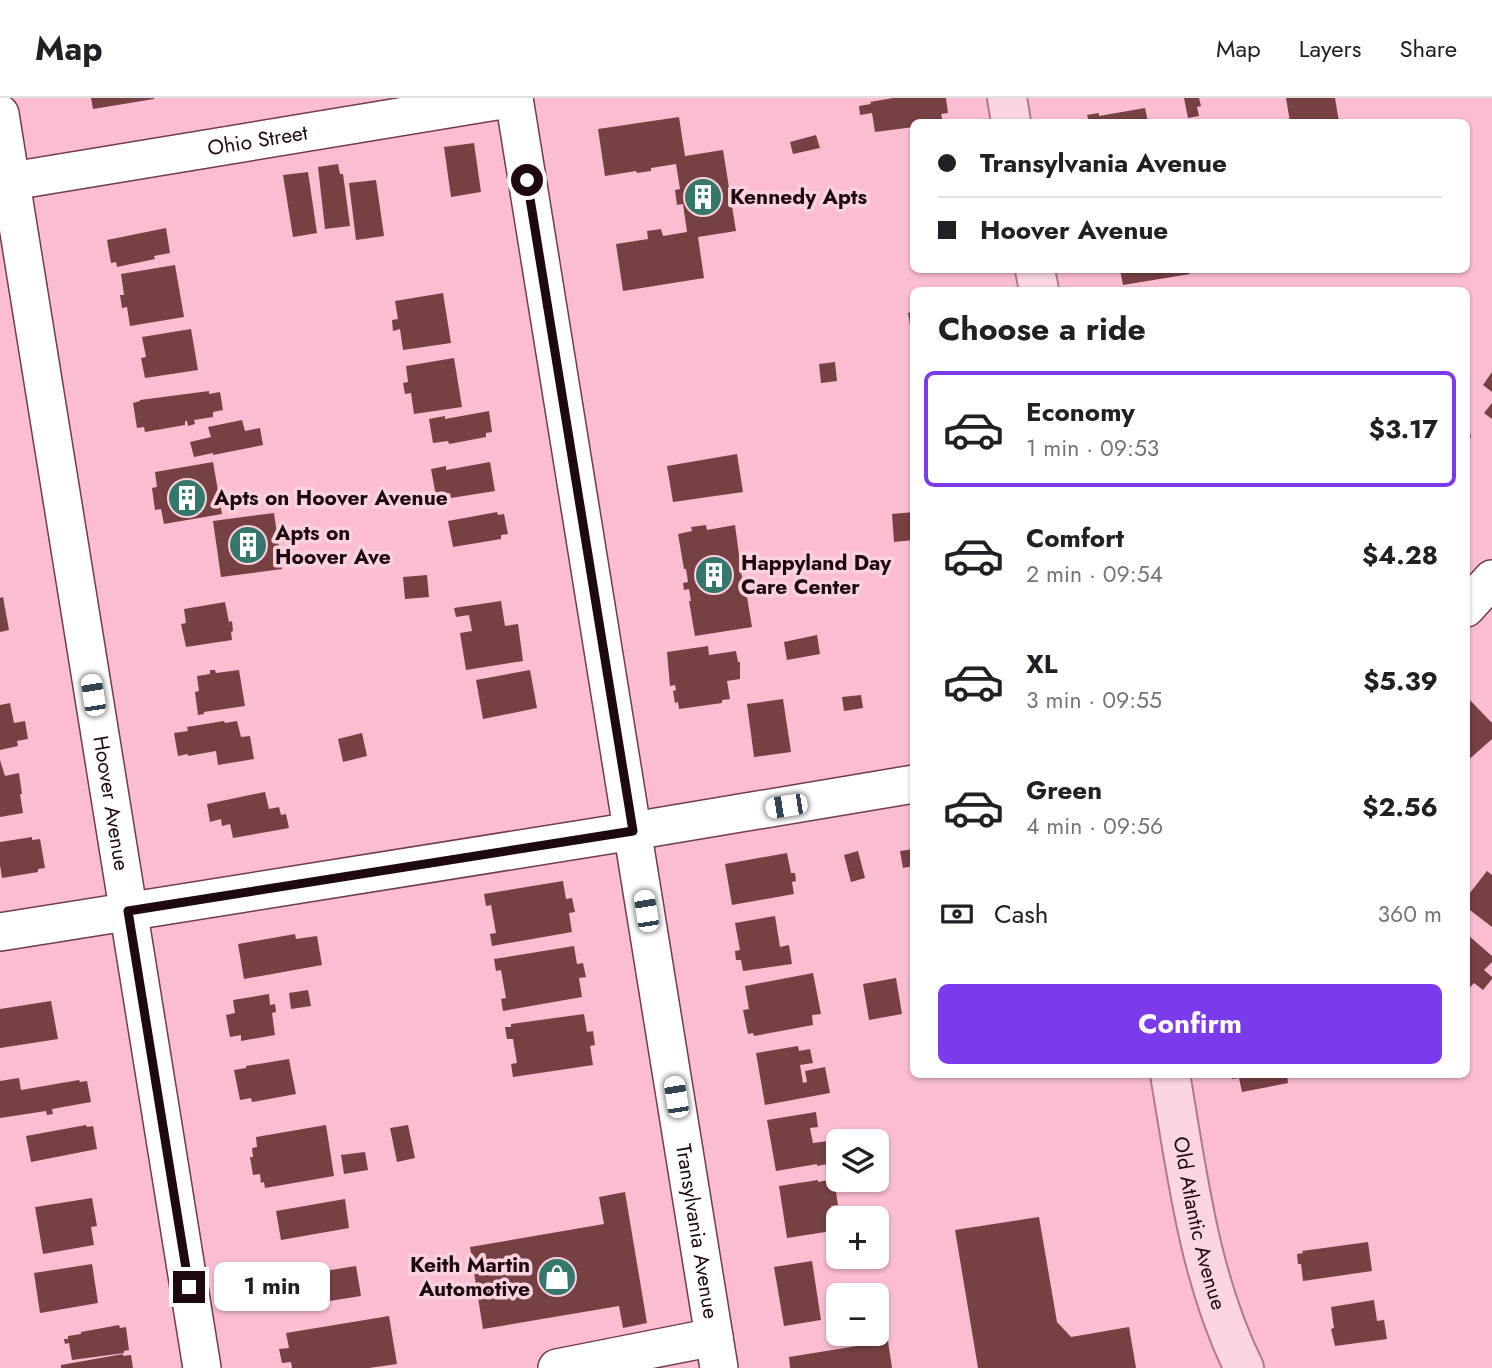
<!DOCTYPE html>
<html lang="en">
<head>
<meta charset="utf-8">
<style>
  body { margin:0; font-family:Jost,sans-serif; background:#f2f2f2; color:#202124; height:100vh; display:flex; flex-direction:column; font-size:26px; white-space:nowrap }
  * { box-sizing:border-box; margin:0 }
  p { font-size:23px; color:#757577 }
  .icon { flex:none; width:38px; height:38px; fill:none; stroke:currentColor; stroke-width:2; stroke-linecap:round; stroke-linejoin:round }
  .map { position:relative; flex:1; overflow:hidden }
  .drawer { position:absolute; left:910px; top:189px; width:560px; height:791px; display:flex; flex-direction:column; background:#fff; border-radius:10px; box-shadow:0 2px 5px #0004 }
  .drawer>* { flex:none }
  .guide { position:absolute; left:910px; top:21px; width:560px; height:154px; border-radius:10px; box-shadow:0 2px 5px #0004; display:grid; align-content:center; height:154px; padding:0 28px; background:#fff }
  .tools { position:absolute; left:826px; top:1031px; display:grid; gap:14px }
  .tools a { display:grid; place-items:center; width:63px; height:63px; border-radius:10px; background:#fff; box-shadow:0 2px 5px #0004; font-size:35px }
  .end { position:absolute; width:32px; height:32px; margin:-16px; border:9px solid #1e0911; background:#fff; box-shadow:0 0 0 4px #fff }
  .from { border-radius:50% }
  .bubble { position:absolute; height:49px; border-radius:10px; background:#fff; box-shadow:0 2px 5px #0004; font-size:23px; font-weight:700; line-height:49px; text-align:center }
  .car { position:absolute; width:21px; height:42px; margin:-21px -10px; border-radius:9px; box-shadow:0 0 5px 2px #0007; background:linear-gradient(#fff 24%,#345 0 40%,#fff 0 76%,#345 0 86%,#fff 0) }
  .guide b { display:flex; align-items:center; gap:24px; height:66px; font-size:26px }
  .guide b+b { border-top:2px solid #e0e0e0 }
  .guide i { width:18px; height:18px; background:#202124 }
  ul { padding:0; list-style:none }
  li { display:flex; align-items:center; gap:21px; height:116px; margin:0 14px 10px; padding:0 14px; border:4px solid transparent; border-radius:10px }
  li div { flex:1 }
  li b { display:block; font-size:26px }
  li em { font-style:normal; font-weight:700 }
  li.active { border-color:#7c3aed }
  li>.icon { width:63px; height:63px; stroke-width:1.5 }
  h2 { padding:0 28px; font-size:32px; line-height:84px }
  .pay { display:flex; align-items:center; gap:18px; height:77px; padding:0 28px; font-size:26px }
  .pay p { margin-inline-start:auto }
  .button { display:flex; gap:14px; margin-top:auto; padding:14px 28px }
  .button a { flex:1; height:80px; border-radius:10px; background:#7c3aed; color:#fff; font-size:28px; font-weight:700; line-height:80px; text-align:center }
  header { display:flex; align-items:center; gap:42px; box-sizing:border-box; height:98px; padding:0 35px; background:#fff; border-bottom:2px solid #e0e0e0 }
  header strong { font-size:33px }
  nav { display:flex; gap:38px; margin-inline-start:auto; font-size:24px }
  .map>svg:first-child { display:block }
  .building { fill:#774042 }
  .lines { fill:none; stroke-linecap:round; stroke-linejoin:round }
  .minor-casing { stroke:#6f3b4d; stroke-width:40 }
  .major-casing { stroke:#ac7c8c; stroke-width:42 }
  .minor { stroke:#fff; stroke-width:37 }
  .major { stroke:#fbd6e2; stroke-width:38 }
  .route { stroke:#1e0911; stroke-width:9 }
  .labels { text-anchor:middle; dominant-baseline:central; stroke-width:7; stroke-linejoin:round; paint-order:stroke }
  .street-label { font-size:21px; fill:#1e0911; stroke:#f9d2de }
  .poi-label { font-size:21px; font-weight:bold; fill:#1e0911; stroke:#f9d2de; text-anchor:start }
</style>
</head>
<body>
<header>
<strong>Map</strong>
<nav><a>Map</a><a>Layers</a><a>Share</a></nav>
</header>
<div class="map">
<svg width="1492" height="1270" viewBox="0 0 1492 1270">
  <rect width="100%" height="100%" fill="#fcbdd1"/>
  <g class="building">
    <path d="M91,0H154V1L93,11Z"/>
    <path d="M893,0H946L948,15L941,16L943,24H914V29L875,34L872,15L860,17L859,8L871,6L870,4Z"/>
    <path d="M1184,0H1199L1201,8L1197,9L1199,18L1188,20Z"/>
    <path d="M1286,0H1335L1339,24H1290Z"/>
    <path d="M1145,10L1148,24H1089L1087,17L1099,15V18Z"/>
    <path d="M679,19L685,58L723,52L736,133L698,139L704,180L623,193L616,146L648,141L647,133L661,131L663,138L687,134L683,106L677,107L675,92L680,91L676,66L651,70V73L637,75L636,73L605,78L598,31Z"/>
    <path d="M816,37L820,50L793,56L790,44Z"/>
    <path d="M474,45L481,94L451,99L444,49Z"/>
    <path d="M338,66L340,76H343L350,128L325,131L318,69Z"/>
    <path d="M308,74L317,135L293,139L283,77Z"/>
    <path d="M376,82L384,138L356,142L349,85Z"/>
    <path d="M166,130L170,155L154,158L155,161L117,169L116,164L111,165L107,142Z"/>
    <path d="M175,167L184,219L130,228L127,209L122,210L120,197H124L121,176Z"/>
    <path d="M1120,172H1189L1190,176L1123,187Z"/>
    <path d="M443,195L451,245L403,252L400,231L393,233L392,222L398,221L395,203Z"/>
    <path d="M910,207H914V238H912L908,215L911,214Z"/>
    <path d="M191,231L198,272L145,280L141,260L146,259L142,239Z"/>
    <path d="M454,260L462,309L414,316L411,295L405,296L403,285L408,284L406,268Z"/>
    <path d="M835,264L837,283L821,285L819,266Z"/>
    <path d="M1492,274V294L1483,287Z"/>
    <path d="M209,293V296L220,294L223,312L213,314V319L194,322L195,326L188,328L187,323H185V327L145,334L144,329L137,330L133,305L140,303V302Z"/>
    <path d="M1492,305V321L1484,315Z"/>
    <path d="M489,313L492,334L486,335V339L449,346L448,343L433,345L429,321L445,318V321Z"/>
    <path d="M1466,321H1468L1471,340H1466Z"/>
    <path d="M242,322L245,333L260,330L263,347L213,357V355L194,359L190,344L211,339L208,329Z"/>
    <path d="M737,356L743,394L673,404L667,368Z"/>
    <path d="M213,364L222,416L164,426L161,411L155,412L152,390L157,389L155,374Z"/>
    <path d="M490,364L495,393L451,400L450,395L436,398L431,371L446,368V372Z"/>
    <path d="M497,414L498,417L504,416L508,436L501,437V441L453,449L448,423Z"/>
    <path d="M914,414V442L894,444L892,416Z"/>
    <path d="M274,415L282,471L221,479L213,423Z"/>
    <path d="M706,427L707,432L735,427L744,494L746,493L752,529L695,538L689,503H691L689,491L684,492L683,485L688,484L686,471H684L678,436L692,433L691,429Z"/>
    <path d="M427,477L429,499L405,501L403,479Z"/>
    <path d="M3,499L9,532L0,534V500Z"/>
    <path d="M501,503L505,528L518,526L523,563L466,572L460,535L472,533L469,517L456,519L454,510Z"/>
    <path d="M225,504L229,524L232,523L233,533L231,534L232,542L186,549L181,526L186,525L184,511Z"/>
    <path d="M817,537L820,556L787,562L784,544Z"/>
    <path d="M708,548L709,557L736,553L738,564H740V581L727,583L730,601L722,602V605L679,611L678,604L675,605L673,593L676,592L675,587L670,588L667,554Z"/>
    <path d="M210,572H215L216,575L239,572L245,608L204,614V616L198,617L195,594L199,593L197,578L210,576Z"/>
    <path d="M530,572L537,610L483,621L476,582Z"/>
    <path d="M861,597L863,610L844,613L842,599Z"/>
    <path d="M1466,598L1492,625V641L1466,664Z"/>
    <path d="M783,601L791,654L754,659L747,606Z"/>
    <path d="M10,605L14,625L25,623L28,641L17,643L18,648L0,652V607Z"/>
    <path d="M224,623L225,625L237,623L241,639L250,638L254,661L218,667L216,653L188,658V656L178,658L174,635L188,633L187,629Z"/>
    <path d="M362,635L367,658L343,664L338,641Z"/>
    <path d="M0,662L5,678L19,675L22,696H20L23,715L0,719Z"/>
    <path d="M265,694L269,711L279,709L281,717L286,716L289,730L233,740L230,726L222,728L221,721L210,724L207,706Z"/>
    <path d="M32,739V742L40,741L45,770L38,771V774L2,780L0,767V744Z"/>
    <path d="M914,751V768L903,770L900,753Z"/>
    <path d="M858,753L865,780L851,784L844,757Z"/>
    <path d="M787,755L791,775H795L796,783L792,784L794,796L732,807L725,766Z"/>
    <path d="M1487,773L1492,777V829L1466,809V800Z"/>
    <path d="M563,783L566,801L572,800L575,814L569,815L572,834L492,848L490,836L496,835L491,807L486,808L484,796Z"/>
    <path d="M775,818L780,849L789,847L792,866L743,873L741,862H736L735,853L740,852L735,825Z"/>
    <path d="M295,836L296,841L317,838L322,867L244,881L238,846Z"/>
    <path d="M1468,837L1492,858V864L1484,872L1492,879V881L1483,892L1474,885L1466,894V839Z"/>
    <path d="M574,848L577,866L583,865L586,879L579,880L582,899L503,913L501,901L506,900L501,872L496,873L494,861Z"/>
    <path d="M813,875L821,916L812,917L813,927L754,938L753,935L748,936L743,912L749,911L745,888Z"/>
    <path d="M896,880L902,916L869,922L863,886Z"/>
    <path d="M308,892L311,908L291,911L289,895Z"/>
    <path d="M269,896L270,907L275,906L276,914L272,915L275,937L241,943V937L230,939L226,917L235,915L233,902Z"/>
    <path d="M51,903L58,941L0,950V911Z"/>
    <path d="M584,916L587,934L593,933L595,947L590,948L593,967L513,979L511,966L517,965L513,941H507L505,929H511V926Z"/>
    <path d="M798,948L799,953L810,951L813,965L800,967L803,985L807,984L805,973L825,969L830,995L765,1007L756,955Z"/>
    <path d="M289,961L296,996L252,1004L251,1000L240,1002L234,972L246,970V968Z"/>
    <path d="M1231,976H1287L1288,985L1242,994L1239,980L1232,981Z"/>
    <path d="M19,980L21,992L79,982L80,984L87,983L91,1004L52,1011L53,1016L47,1017L46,1013L0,1020V983Z"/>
    <path d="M816,1014L818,1029L810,1030L813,1045L836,1042L838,1064L817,1068V1066L776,1073L767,1022Z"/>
    <path d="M86,1027L87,1029L93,1028L97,1051L31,1064L26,1038Z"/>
    <path d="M326,1027L334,1078L265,1090L264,1084L261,1085L260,1076L253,1077L250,1059H253L252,1050L257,1049L256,1039Z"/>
    <path d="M408,1027L415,1060L397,1064L390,1030Z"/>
    <path d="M365,1054L368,1072L344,1076L341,1057Z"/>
    <path d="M834,1081L838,1107L831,1108L833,1116L847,1114L848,1120H838V1132L787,1140L779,1088L818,1082V1084Z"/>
    <path d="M625,1094L647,1225L623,1230L619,1208L483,1231L470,1149L604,1126L599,1099Z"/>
    <path d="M92,1100L97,1128L91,1129L94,1147L43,1156L35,1109Z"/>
    <path d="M345,1101L349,1130L281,1142L276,1113Z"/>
    <path d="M1039,1119L1057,1224L1071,1239L1129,1229L1136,1270H978L955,1132Z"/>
    <path d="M1368,1144L1372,1173L1303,1183L1301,1166H1298L1297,1156L1303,1155L1302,1153Z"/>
    <path d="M812,1163L821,1222L784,1228L774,1169Z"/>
    <path d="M92,1166L98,1205L40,1215L34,1175Z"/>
    <path d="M356,1168L361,1198L292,1209L287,1179Z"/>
    <path d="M1374,1202L1377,1223L1384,1222L1387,1241L1335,1248L1331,1231L1334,1230L1331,1209Z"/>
    <path d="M389,1218L397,1266L369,1270H292L291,1264L282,1265L279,1251L289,1250L286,1235Z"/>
    <path d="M119,1227L120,1230L126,1229L129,1252L124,1253V1255L72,1262L69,1245L65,1246L64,1241H68V1238L81,1236V1234Z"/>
    <path d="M888,1243L892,1270H790L789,1259Z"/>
    <path d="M123,1256V1258L131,1257L133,1270H61V1267Z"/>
  </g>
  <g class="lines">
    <defs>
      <g id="minor">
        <path id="s1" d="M514,0L719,1270"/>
        <path id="s2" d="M0,16L202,1270"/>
        <path id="s3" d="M0,85L514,0"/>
        <path d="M1466,510L1492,481"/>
        <path d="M0,834L633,733L914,686"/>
        <path d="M557,1270L714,1239"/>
      </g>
      <g id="major">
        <path d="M1007,0L1011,24"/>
        <path d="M1035,172L1039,192"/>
        <path id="s4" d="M1170,976C1187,1075 1199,1179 1244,1270"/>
      </g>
    </defs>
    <use href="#minor" class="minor-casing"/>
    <use href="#major" class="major-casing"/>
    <use href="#minor" class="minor"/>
    <use href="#major" class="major"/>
  </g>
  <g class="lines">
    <path class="route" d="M189,1189L128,813L633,733L527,82"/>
  </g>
  <defs>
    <symbol id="building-disc" viewBox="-11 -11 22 22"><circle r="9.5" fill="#35786b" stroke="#f9d2de"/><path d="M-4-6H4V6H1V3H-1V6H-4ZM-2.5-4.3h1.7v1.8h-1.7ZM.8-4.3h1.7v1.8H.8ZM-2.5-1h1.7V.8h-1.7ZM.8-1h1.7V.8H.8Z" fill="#fff"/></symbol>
    <symbol id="shop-disc" viewBox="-11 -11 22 22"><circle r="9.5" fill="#35786b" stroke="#f9d2de"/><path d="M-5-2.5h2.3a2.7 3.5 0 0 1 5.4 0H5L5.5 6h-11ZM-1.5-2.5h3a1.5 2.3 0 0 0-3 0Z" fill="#fff"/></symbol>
  </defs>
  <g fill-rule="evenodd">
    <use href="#building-disc" x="681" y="77" width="44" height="44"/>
    <use href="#building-disc" x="165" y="378" width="44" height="44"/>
    <use href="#building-disc" x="226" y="425" width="44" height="44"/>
    <use href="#building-disc" x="692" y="455" width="44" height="44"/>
    <use href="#shop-disc" x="535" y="1157" width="44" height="44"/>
  </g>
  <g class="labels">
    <g class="street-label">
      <text stroke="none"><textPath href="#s3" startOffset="261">Ohio Street</textPath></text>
      <text stroke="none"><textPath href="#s2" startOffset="698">Hoover Avenue</textPath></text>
      <text stroke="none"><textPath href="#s4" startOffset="152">Old Atlantic Avenue</textPath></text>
      <text stroke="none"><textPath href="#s1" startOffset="1148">Transylvania Avenue</textPath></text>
    </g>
    <g class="poi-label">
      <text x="730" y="99">Kennedy Apts</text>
      <text x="214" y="400">Apts on Hoover Avenue</text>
      <text x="275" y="435">Apts on<tspan x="275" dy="24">Hoover Ave</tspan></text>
      <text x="741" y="465">Happyland Day<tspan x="741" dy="24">Care Center</tspan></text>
      <text x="530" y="1167" text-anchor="end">Keith Martin<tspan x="530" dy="24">Automotive</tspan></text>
    </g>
  </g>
</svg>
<div class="tools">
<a><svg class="icon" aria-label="layers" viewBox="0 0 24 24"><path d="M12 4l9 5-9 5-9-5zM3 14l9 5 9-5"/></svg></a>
<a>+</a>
<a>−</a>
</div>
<i class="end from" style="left:527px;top:82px"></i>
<i class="end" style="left:189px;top:1189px"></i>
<div class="bubble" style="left:214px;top:1164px;width:116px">1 min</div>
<i class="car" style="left:93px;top:597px;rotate:351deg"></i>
<i class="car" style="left:786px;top:708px;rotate:261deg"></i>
<i class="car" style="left:646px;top:813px;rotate:351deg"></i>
<i class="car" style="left:676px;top:999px;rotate:351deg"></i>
<div class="guide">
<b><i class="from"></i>Transylvania Avenue</b>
<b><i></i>Hoover Avenue</b>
</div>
<section class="drawer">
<h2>Choose a ride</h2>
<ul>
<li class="active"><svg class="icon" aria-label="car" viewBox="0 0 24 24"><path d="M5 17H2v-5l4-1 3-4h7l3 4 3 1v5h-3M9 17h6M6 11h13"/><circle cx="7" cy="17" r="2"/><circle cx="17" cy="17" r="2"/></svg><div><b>Economy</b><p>1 min · 09:53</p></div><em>$3.17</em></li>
<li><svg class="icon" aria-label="car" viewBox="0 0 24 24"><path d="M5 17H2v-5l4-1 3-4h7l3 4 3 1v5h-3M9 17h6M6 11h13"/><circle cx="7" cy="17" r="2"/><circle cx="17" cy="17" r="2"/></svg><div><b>Comfort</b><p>2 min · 09:54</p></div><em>$4.28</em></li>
<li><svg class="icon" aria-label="car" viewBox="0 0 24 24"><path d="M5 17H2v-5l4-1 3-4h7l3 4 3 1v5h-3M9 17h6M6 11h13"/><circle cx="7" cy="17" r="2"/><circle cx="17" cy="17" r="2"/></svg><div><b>XL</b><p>3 min · 09:55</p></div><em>$5.39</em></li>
<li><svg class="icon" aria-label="car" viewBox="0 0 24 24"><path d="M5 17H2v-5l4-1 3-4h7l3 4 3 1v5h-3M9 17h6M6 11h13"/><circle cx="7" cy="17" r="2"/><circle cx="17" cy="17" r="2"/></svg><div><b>Green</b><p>4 min · 09:56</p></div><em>$2.56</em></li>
</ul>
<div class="pay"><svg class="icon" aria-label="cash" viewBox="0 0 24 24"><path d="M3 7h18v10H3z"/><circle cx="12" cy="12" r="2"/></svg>Cash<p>360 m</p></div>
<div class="button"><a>Confirm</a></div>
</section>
</div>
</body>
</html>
